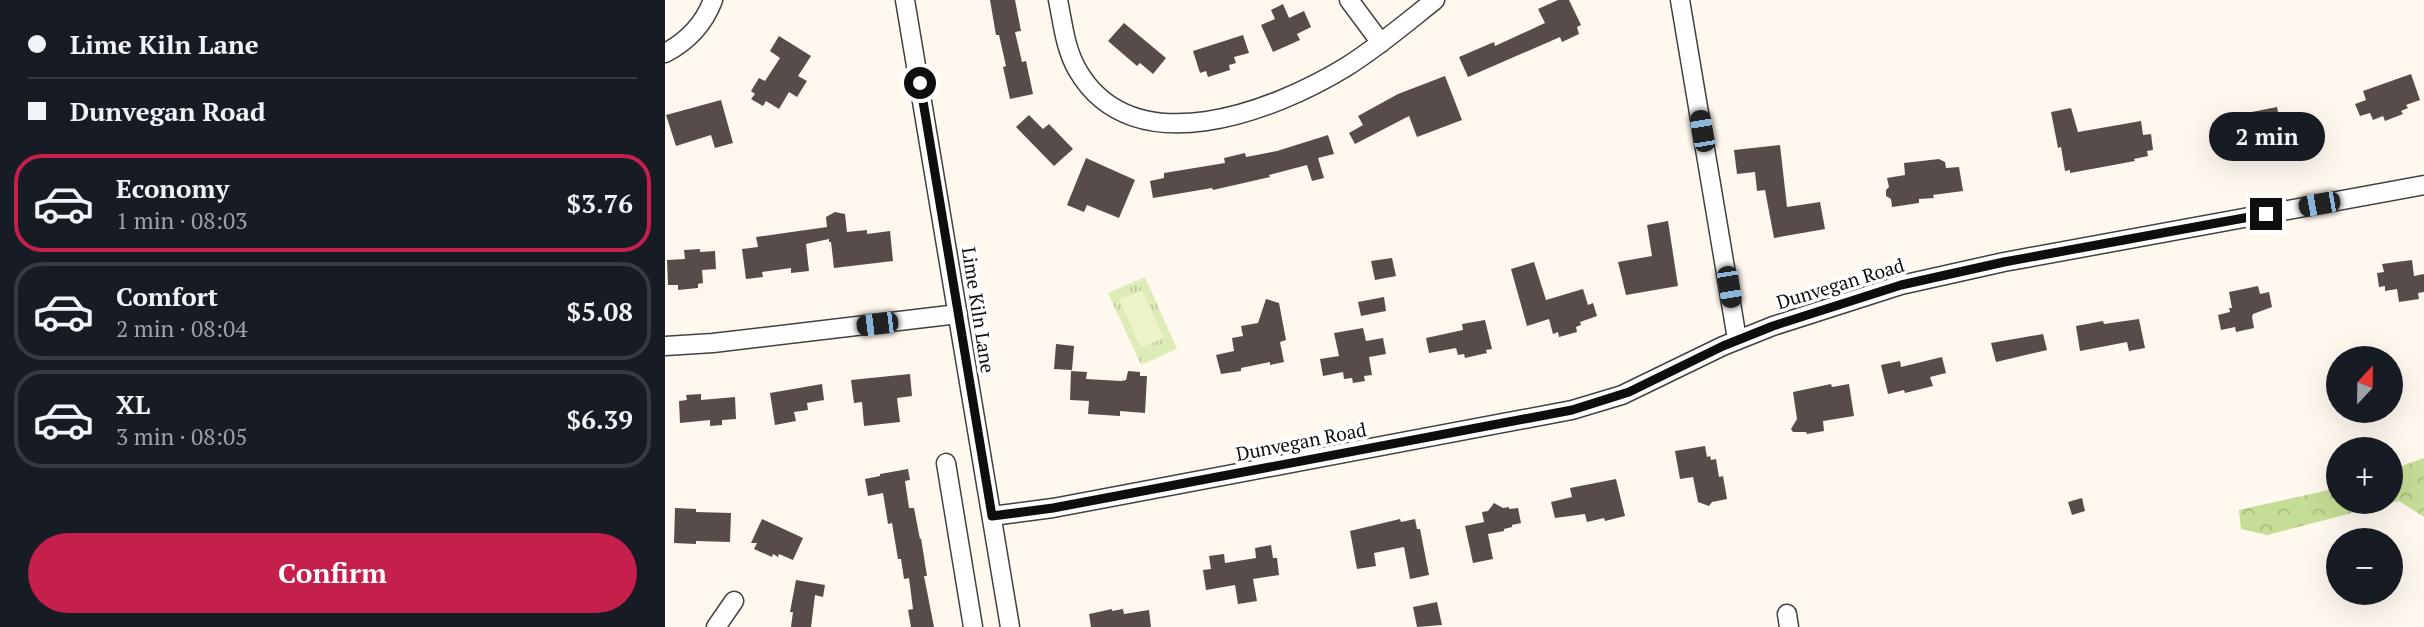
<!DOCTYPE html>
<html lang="en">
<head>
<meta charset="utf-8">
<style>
  body { margin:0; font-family:"PT Serif",serif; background:#20242c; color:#f1f3f6; height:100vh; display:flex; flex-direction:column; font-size:26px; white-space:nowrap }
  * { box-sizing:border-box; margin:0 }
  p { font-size:23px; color:#9ea1a6 }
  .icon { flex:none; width:38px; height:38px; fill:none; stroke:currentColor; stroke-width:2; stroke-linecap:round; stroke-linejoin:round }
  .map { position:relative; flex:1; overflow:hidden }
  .side { display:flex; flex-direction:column; background:#171b24; width:665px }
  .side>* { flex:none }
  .top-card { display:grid; align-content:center; height:154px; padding:0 28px; background:#171b24 }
  .needle { width:46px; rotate:22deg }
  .tools { position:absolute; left:1661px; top:346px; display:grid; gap:14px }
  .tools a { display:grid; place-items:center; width:77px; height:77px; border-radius:50%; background:#171b24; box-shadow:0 7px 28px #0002; font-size:35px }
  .end { position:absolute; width:32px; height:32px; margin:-16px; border:9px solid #0e0e0e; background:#fff; box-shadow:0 0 0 4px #fff }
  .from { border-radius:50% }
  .bubble { position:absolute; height:49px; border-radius:24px; background:#171b24; box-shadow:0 7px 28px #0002; font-size:23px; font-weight:800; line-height:49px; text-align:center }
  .car { position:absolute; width:21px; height:42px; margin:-21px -10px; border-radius:9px; box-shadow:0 0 5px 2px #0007; background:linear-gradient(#222 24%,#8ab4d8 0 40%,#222 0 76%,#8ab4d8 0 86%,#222 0) }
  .top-card b { display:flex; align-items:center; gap:24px; height:66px; font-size:26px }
  .top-card b+b { border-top:2px solid #363941 }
  .top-card i { width:18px; height:18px; background:#f1f3f6 }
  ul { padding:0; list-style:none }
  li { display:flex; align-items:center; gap:21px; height:98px; margin:0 14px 10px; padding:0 14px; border:4px solid #363941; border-radius:28px }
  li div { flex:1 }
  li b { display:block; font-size:26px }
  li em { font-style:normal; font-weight:800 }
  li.selected { border-color:#c51f4c }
  li>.icon { width:63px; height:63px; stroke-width:1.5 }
  .primary-button { display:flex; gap:14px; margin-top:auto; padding:14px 28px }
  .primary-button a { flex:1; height:80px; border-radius:42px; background:#c51f4c; color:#fff; font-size:28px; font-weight:800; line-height:80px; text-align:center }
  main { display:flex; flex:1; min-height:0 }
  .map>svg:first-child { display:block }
  .forest { fill:url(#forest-crowns) }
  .park { fill:url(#park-tufts) }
  .pitch { fill:#edf2c9 }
  .building { fill:#574c4a }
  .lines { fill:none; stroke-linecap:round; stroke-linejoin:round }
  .minor-casing { stroke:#414141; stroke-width:21 }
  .minor { stroke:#fff; stroke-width:18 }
  .route { stroke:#0e0e0e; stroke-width:9 }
  .labels { text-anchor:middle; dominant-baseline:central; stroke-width:7; stroke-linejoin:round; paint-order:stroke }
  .street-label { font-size:19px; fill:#0e0e0e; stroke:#fff }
</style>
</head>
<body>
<main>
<section class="side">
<div class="top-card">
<b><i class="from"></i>Lime Kiln Lane</b>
<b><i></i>Dunvegan Road</b>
</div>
<ul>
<li class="selected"><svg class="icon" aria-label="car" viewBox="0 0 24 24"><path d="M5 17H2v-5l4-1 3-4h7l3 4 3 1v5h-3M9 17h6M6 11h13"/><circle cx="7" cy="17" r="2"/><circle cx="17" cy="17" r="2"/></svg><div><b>Economy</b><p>1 min · 08:03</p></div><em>$3.76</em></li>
<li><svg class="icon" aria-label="car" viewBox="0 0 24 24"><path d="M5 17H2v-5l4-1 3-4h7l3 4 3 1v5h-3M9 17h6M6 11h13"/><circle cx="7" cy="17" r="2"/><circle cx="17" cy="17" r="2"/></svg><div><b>Comfort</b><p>2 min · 08:04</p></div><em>$5.08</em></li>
<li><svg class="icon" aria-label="car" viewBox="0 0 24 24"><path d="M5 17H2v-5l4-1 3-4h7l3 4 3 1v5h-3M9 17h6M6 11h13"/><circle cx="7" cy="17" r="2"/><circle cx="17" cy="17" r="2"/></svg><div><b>XL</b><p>3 min · 08:05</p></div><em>$6.39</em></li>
</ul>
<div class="primary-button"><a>Confirm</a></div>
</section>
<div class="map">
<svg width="1759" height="627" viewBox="0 0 1759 627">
  <defs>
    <pattern id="forest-crowns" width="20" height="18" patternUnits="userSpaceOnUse" patternTransform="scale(1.75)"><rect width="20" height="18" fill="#c6dd95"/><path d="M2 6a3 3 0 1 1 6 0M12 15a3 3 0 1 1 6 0" fill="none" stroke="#a9bc7f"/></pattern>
    <pattern id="park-tufts" width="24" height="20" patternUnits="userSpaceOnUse" patternTransform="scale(1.75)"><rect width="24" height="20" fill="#deecb7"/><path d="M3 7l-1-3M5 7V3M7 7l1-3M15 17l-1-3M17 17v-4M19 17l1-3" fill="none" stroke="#bdc99c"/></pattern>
  </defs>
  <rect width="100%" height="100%" fill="#fff8ef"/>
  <path class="forest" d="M1759,458V517L1734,501L1602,535L1576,529L1574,510L1673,488V502H1726V470Z"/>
  <path class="park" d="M480,277L512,349L476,365L443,293Z"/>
  <path class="pitch" d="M477,290L499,338L476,348L454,300Z"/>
  <g class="building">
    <path d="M325,0H350L356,31L350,32L357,62L361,61L368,94L345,99L338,67L341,66L334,35H331Z"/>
    <path d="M893,0H904L916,25L912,27L914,34L897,42L895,37L803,77L794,57L829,42L830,46L880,23L873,9Z"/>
    <path d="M618,4L624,18L639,11L646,27L632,34L635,40L608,52L596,25L610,19L606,10Z"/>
    <path d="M459,23L501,58L488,74L475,63L472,66L443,41Z"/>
    <path d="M578,35L584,53L569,57L571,63L564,65L565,70L543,77L541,71L535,73L528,51Z"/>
    <path d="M114,36L146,56L133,76L142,81L132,97L124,92L114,109L101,101L98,106L86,99L90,94L86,91L94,78L100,81L115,58L105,51Z"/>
    <path d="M1746,74L1755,100L1741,105L1743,108L1736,111L1738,114L1720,121L1718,116L1708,120L1705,113L1695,116L1690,104L1701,100L1698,91Z"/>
    <path d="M780,76L797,120L752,137L744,116L690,144L684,133L698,125L693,116L733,94Z"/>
    <path d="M56,100L68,143L50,148L46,135L11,146L1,115Z"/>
    <path d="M1612,107L1618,137L1572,145L1571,142L1552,146L1547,123L1567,119L1566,116Z"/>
    <path d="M1406,108L1413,132L1476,121L1478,135L1486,134L1488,150L1482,151L1483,156L1469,159L1470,161L1405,173V170L1400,171L1396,147L1393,148L1386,112Z"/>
    <path d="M364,115L378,129L384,124L408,149L389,166L351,127Z"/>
    <path d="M663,135L669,154L653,158L659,178L647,181L642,165L604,175L605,177L548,190L547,188L488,198L485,181L499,178V173L560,163L559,158L580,153L581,157L612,151Z"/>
    <path d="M1115,145L1122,207L1155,202L1160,229L1109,238L1100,190L1092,191L1090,172L1072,174L1069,150Z"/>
    <path d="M421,158L470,180L454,218L422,205L419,212L402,205Z"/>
    <path d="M1274,159L1280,162L1281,168L1294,167L1298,191L1268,195L1269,198L1254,199V203L1227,207L1226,199L1221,196V190L1224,187L1222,178L1240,175L1239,163Z"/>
    <path d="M170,212L180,214L182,232L202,230V234L225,231L228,261L169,268L166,242H164V239L141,244L144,271L126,273V268L97,272L98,277L81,279L77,249L93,247L91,237L162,227L161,217Z"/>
    <path d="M1003,221L1013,286L961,295L953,262L987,256L982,225Z"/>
    <path d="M35,249V252L50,251L51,269L37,270L38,283L33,284V288L13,290V285H3L2,260L20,259L19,250Z"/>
    <path d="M727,258L731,276L710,280L706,261Z"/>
    <path d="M1747,260L1749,276L1759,274V292L1753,293L1754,299L1734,302L1732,289L1720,291V286L1714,287L1712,273L1719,272L1717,264Z"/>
    <path d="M869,262L881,300L918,289L923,305L928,303L932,316L915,322L916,325L911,327L912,332L894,337L893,332L888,334L884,319L862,326L846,269Z"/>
    <path d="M1593,286L1595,294L1604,292L1607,307L1588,314L1587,317L1589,328L1571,332L1570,327L1556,330L1553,315L1565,312L1564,308H1567L1564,292Z"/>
    <path d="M719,297L721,311L696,316L693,302Z"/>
    <path d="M601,299L614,303L621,340L615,342L619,362L605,365V362L576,368V371L556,374L551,355L569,351L567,338L578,336L576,326L593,323Z"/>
    <path d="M1474,319L1480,348L1464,351L1462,342L1415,351L1411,326L1438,321L1439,324Z"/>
    <path d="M820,320L827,349L821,350L822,353L800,358L799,354L793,355L791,348L764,353L761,338L798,330L797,324Z"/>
    <path d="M698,328L701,341L718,338L721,354L704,357L707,375L699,376L700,381L688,383L687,378L679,379L678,372L658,376L655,359L674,356L669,333Z"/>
    <path d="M1378,334L1382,350L1331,362L1326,343Z"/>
    <path d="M391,344L409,346L407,370L389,369Z"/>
    <path d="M1277,357L1281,373L1265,377L1268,386L1240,393L1239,390L1223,394L1216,365L1235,361L1236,367Z"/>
    <path d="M406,371L422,372L421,379L456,381L461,380L463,371L475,372V376H482L480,413L455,411V416L423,414L424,401L405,400Z"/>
    <path d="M245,374L247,396L232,398L235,422L199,426L197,402L189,403L186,380Z"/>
    <path d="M157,384L159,400L142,403L143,410L129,412L131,421L110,425L105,393Z"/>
    <path d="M1166,384L1167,387L1184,384L1189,416L1158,421L1159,431L1142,434L1141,432H1128L1126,429L1132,419L1128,392Z"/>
    <path d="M36,394V400L70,397L71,419L57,420V425L45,426V420L15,423L14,401L22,400L21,395Z"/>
    <path d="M1040,446L1042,457L1045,456L1046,460L1051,459L1054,477L1058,476L1062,499L1047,502L1044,506L1033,502L1028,477L1015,479L1010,451Z"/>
    <path d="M243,469L245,480L240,481L244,508H249L255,539L256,538L262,576H259L269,627H246L243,610L248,609L244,578L239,579L236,559H233L227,523L223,524L218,493L203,496L200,479L215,476V474Z"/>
    <path d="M951,479L960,516L940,521L939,518L922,522L920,514L890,518L886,502L907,497L905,488Z"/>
    <path d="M1417,498L1420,511L1407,515L1403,502Z"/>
    <path d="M829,503L838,508L844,507V509L853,508L856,523L847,525V527L839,529V531L823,534L828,559L808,563L800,526L819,522L817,512L823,511Z"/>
    <path d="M10,508L31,509V512L66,513L65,542L31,541V544L9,543Z"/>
    <path d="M97,519L138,538L128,560L114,554L113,557L108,554L107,557L89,549L92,543H86Z"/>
    <path d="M735,519L736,522L750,519L752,529H755L764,575L745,579L739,547L709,553L711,566L692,569L685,531Z"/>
    <path d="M606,545L608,558H612L614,575L588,579L592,601L573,604L570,585L541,590L538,570L546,569L544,556L559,554L560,563L591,558L590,548Z"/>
    <path d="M131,580L160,585L158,597L150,595L146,627H126L128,612H125Z"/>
    <path d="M772,602L777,625L752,627L748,607Z"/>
    <path d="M447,609V611L458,609L459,614L484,610L486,627H426L424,614Z"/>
  </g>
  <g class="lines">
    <defs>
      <g id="minor">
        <path d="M240,0L345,627"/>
        <path d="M393,0C398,24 400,49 413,71C469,166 609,111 681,67C713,47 741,23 770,0"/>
        <path d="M684,0L716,43"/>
        <path d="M1015,0L1072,339"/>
        <path d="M0,53C23,41 39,24 48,0"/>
        <path d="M0,346L48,343L293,314"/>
        <path d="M281,463L308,627"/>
        <path d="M327,516L388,508L907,410L957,395L1058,346L1108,326L1236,285L1339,262L1759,185"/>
        <path d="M1122,614L1124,627"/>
        <path d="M51,627L69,601"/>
      </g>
    </defs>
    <use href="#minor" class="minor-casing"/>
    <use href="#minor" class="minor"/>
  </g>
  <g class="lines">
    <path class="route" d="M255,83L327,516L388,508L907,410L964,392L1058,346L1108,326L1236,285L1339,262L1601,214"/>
  </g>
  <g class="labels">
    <g class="street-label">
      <text transform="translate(1175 283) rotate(-17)">Dunvegan Road</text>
      <text transform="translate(314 310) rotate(81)">Lime Kiln Lane</text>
      <text transform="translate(636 441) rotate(-11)">Dunvegan Road</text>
    </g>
  </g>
</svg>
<div class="tools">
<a><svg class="needle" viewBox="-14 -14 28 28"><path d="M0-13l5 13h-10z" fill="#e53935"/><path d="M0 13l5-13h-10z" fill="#9ea1a6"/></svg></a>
<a>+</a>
<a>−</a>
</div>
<i class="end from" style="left:255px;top:83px"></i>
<i class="end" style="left:1601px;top:214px"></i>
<div class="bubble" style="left:1544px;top:112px;width:116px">2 min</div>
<i class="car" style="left:1037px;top:131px;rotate:350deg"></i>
<i class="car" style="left:1654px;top:204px;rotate:260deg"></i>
<i class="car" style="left:1064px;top:287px;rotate:171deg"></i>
<i class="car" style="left:212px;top:324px;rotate:263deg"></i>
</div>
</main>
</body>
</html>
